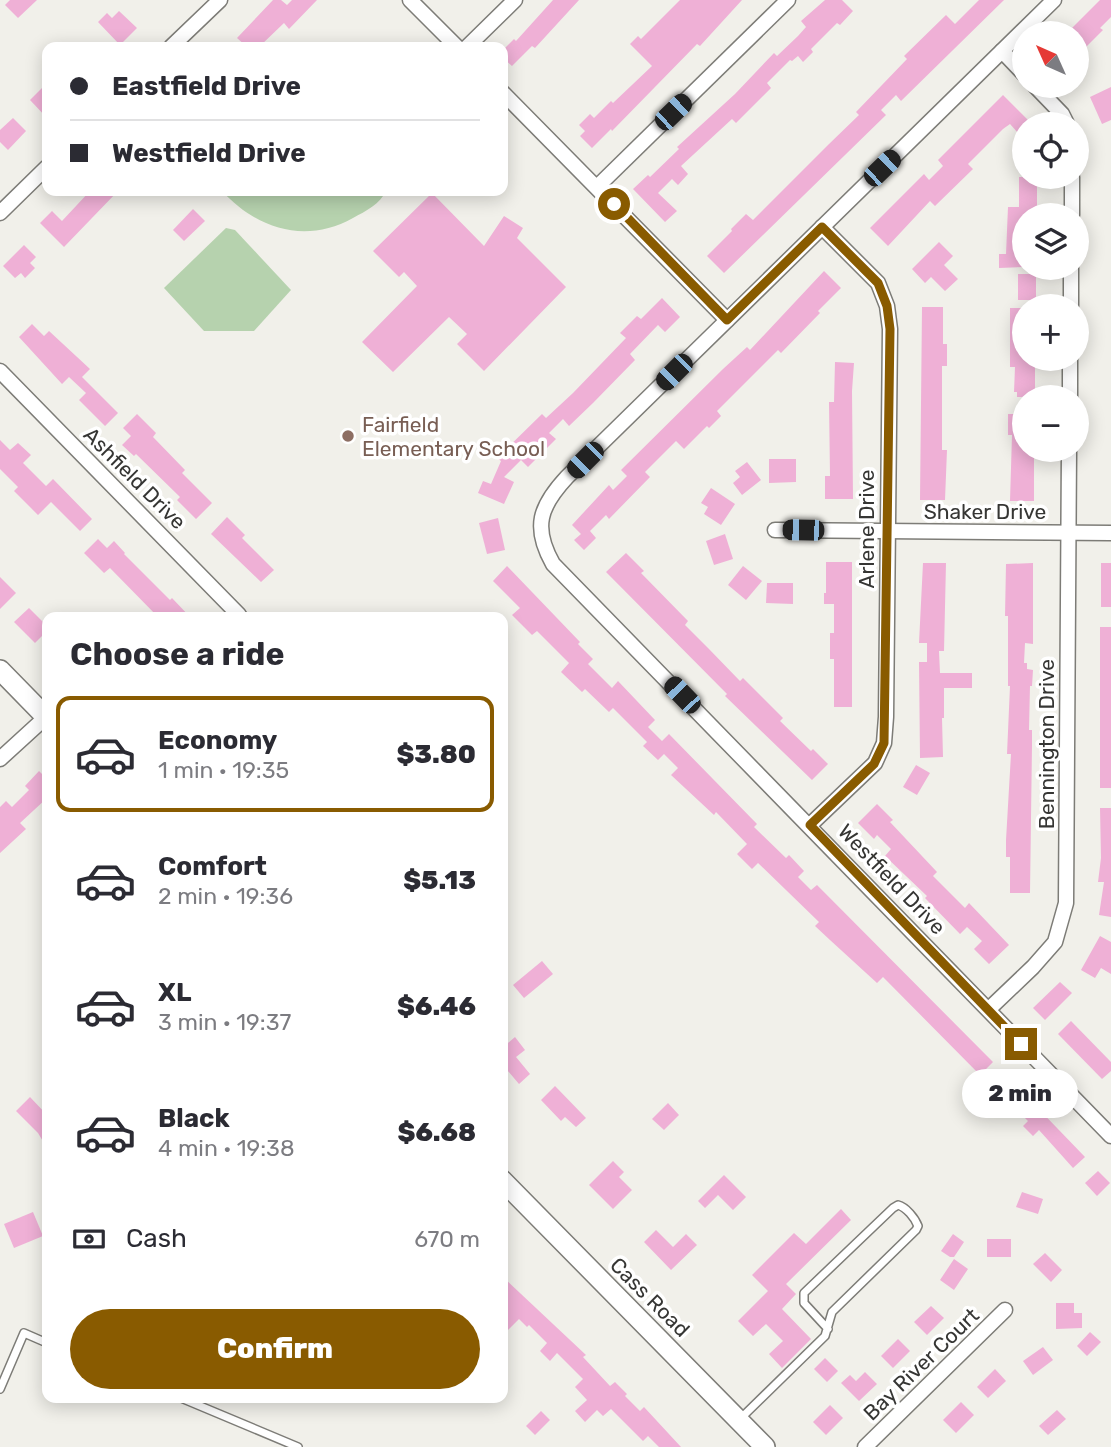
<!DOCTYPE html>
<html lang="en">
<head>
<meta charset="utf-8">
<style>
  body { margin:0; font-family:Rubik,sans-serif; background:#f2f2f3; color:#2b2b33; height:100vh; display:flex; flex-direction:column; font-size:26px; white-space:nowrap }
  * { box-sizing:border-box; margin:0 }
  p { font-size:23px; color:#7c7c81 }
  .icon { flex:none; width:38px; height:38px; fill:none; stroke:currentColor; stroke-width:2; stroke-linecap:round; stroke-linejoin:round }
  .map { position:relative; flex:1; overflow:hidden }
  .sheet { position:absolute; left:42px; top:612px; width:466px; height:791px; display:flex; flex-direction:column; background:#fff; border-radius:14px; box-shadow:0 4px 18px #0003 }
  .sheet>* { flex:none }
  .hud { position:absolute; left:42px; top:42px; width:466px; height:154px; border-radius:14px; box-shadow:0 4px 18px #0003; display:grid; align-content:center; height:154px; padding:0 28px; background:#fff }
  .needle { width:46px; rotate:315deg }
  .fabs { position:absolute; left:1012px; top:21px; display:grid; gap:14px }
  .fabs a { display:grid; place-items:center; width:77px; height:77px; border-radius:50%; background:#fff; box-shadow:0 4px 18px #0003; font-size:35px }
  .end { position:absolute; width:32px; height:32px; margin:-16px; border:9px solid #895b00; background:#fff; box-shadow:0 0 0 4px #fff }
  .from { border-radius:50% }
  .bubble { position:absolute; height:49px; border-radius:24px; background:#fff; box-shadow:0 4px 18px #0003; font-size:23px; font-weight:800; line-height:49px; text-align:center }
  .car { position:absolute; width:21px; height:42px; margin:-21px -10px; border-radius:9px; box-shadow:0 0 5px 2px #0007; background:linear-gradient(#222 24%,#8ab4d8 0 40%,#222 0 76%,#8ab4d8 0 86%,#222 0) }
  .hud b { display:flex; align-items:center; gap:24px; height:66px; font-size:26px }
  .hud b+b { border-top:2px solid #e1e1e2 }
  .hud i { width:18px; height:18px; background:#2b2b33 }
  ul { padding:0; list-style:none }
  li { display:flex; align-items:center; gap:21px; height:116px; margin:0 14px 10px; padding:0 14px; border:4px solid transparent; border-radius:14px }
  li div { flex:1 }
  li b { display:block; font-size:26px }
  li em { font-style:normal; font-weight:800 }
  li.on { border-color:#895b00 }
  li>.icon { width:63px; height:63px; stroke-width:1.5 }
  h2 { padding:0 28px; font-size:32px; line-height:84px }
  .pay { display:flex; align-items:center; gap:18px; height:77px; padding:0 28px; font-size:26px }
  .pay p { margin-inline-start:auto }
  .primary-button { display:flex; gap:14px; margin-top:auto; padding:14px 28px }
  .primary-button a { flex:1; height:80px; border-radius:42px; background:#895b00; color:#fff; font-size:28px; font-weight:800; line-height:80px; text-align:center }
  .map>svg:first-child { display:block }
  .green { fill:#b6d2ae }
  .building { fill:#efb0d6 }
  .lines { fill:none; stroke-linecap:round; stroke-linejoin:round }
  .lane-casing { stroke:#7d7c77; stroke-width:10 }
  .street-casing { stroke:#7d7c77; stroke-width:17 }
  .secondary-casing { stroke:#7d7c77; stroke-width:22 }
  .lane { stroke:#fff; stroke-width:7 }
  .street { stroke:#fff; stroke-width:14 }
  .secondary { stroke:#fff; stroke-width:19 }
  .route { stroke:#895b00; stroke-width:9 }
  .education-dot { fill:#8d6e63; stroke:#fff; stroke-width:2.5 }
  .labels { text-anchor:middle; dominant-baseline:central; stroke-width:7; stroke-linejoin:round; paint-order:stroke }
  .education-label { font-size:21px; fill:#785e54; stroke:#fff; text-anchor:start }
  .street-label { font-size:21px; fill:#363634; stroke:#fff }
</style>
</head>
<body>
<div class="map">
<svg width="1111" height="1447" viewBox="0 0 1111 1447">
  <rect width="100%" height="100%" fill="#f1f0ea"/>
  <g class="green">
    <path d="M222,191H386C380,204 366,211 353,218C306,244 258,230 222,191Z"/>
    <path d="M226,228L235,230L291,290L254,331H204L164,288Z"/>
  </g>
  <g class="building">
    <path d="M10,0H37L18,18L5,5Z"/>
    <path d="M273,0H281L287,5L292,0H317L289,29L284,23L259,47H247L237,38Z"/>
    <path d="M553,0H579L535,48L532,46L512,66L502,57V51L514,39L516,41Z"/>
    <path d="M680,0H742L700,46L697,44L612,131L611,129L592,148L580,136L585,131L579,125L590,114L594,118L611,101L613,103L652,66L630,44L638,36L641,39Z"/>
    <path d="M825,0H842L853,11L840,25L837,23L811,49L813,52L803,62L798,56L792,61L790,60L767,83L771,88L736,123L732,119L681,166L688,174L678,185L672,179L658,193L677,211L665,222L633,189L648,175L650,177L679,149L677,147L735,94L774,53L777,56L798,36L806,27L801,21Z"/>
    <path d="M979,0H1004L901,101L896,95L881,110L886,115L724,273L707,256L732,231L731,229L746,214L753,220L829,144L859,115L856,112L907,59L904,56L946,15L955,24Z"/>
    <path d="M1100,0H1111V17L1100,28L1103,30L1076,57V33H1067Z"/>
    <path d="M119,11L137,28L120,45L98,22L107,13L112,18Z"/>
    <path d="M47,83V118L30,100Z"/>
    <path d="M1111,87V120L1102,124L1090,97Z"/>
    <path d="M1003,95L1031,123L1024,124V130L1019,134L1010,124L1003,129L968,164L973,169L935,206L930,201L888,246L870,228L924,174L929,180L943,166L938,160Z"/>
    <path d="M13,118L26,131L8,150L0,142V130Z"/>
    <path d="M1019,177H1037V215H1024V267L999,268V254H1006L1008,207H1019Z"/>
    <path d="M90,191H118L64,247L40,223L52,211L62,221Z"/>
    <path d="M432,193L484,246L504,216L523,228L517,238L566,287L484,371L457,344L467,334L449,317L393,372L362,342L417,286L404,272L399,277L373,251Z"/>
    <path d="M193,209L205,221L184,241L173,230Z"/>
    <path d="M939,242L953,256L944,265L958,279L945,291L931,277L925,283L912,269Z"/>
    <path d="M24,245L36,257L30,263L35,268L25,278L21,273L15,278L3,266Z"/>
    <path d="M824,271L841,288L818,311L820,313L781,353L778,350L717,411L721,416L709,428L707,426L684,449L676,441L645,472L650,477L609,519L606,515L590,531L596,538L584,550L574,540L581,534L572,525L609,485L613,490L627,476L621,470L723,369L747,347L750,350Z"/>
    <rect x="1018" y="274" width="18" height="26"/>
    <path d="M662,298L680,317L665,332L658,325L630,354L635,360L593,403L569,426L563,419L549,433L556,439L528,467L521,460L504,477L514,482L504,504L478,493L483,481L491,484L501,461L497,458L542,414L546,418L573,393L626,338L620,333L637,316L641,319Z"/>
    <path d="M922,307H943V344H947V366H942V450H947L945,500H920Z"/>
    <path d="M1010,308H1024V359H1035V397H1017V392H1014L1015,367H1010Z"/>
    <path d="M32,324L44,336L49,331L90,369L82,377L118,413L105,426L79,400L86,393L69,377L62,384L19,337Z"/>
    <path d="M835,362L854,363L852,391L853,499H825V476H830L829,402H834Z"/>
    <path d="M137,414L156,433L153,437L185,470L182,473L212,503L196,519L177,500L180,497L136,454L134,456L122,445L131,436L123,428Z"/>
    <path d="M1008,414H1024V450H1034V501H1010L1012,435H1008Z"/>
    <path d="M0,440L10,450L18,443L31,455L23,463L46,486L53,479L92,519L80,531L51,502L38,515L14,491L18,487L0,469Z"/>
    <path d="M769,459H796V482L769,483Z"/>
    <path d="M747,462L761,480L742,495L733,483L740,477L735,471Z"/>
    <path d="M711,488L735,504L721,525L704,514L708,507L701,503Z"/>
    <path d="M227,517L245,535L242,538L274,570L261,582L211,534Z"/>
    <path d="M498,518L505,550L487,554L479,523Z"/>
    <path d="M725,534L733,559L714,565L706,541Z"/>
    <path d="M98,539L107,548L114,541L125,553L124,554L170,600L172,598L191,618H159L110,568L104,573L84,553Z"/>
    <path d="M626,553L644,571L641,573L688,621L685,625L708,648L740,681L743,678L783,718L780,721L811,751L813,749L828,764L812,780L725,696L727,694L606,572Z"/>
    <path d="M826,562H852V707H834V659H830V633H834V604H824V593H826Z"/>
    <path d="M923,563H946L944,651H939L940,673H972V688H944V718H942L943,757L920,758L919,662H927V643H919Z"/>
    <path d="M1033,563V644L1025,643L1024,663H1027V669L1033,670L1032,686H1030L1029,730H1032V745L1030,893H1010V857H1006V840L1011,754H1007L1010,686H1008V616H1005L1006,564Z"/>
    <rect x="1101" y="563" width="10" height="44"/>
    <path d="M507,566L580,642L578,644L593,659L588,664L612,688L618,681L655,720L648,727L662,741L669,734L757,824L754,827L786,858L789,855L804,871L798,877L811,890L817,885L993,1062L980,1075L883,977L877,983L830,940L815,926L819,922L758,863L752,869L737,854L747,844L716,812L714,815L671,775L678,768L664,754L658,760L643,746L647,742L613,708L609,712L585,689L582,692L561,672L569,663L537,631L532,635L512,615L520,608L493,581Z"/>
    <path d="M743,566L762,581L746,600L728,585Z"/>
    <path d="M0,577L16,593L0,609Z"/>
    <path d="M767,583H793V604L766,603Z"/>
    <path d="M29,608L47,626V631L35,643L14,622Z"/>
    <rect x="1100" y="627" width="11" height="161"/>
    <path d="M916,765L930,773L917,795L903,787Z"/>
    <path d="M39,771L47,779V798L20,823L26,829L0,853V807L6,801L12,807L29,790L25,786Z"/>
    <path d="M877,804L893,820L890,822L937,872L933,876L965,908L969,903L1009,945L989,964L974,949L982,941L967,927L960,934L925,898L927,896L885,856L891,849L877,835L874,839L858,823Z"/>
    <path d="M1100,808H1111V917L1099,915L1104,882H1098L1101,858Z"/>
    <path d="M1100,936L1111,942V974L1101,968L1095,978L1081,970Z"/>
    <path d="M542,961L553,974L524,998L513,985Z"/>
    <path d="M1060,982L1072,993L1045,1020L1033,1008Z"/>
    <path d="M1071,1021L1111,1062V1071L1102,1079L1058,1034Z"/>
    <path d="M515,1037L525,1050L516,1057L530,1074L519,1084L502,1064V1048Z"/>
    <path d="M1004,1078L1014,1087L1018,1084L1033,1099L1031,1101L1085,1157L1073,1168L1039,1130L1033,1136L1023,1126L1028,1121L1004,1097L1006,1095L997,1085Z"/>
    <path d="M555,1086L586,1118L576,1127L565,1117L561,1121L541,1100Z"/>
    <path d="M30,1097L47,1115V1148L38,1133L16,1111Z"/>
    <path d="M668,1103L679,1115L664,1130L652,1119Z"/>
    <path d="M613,1161L624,1172L619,1177L632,1190L613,1209L589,1185Z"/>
    <path d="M1098,1171L1110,1183L1097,1196L1085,1183Z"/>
    <path d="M724,1175L746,1197L733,1210L718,1195L705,1208L698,1201Z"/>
    <path d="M1022,1192L1043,1199L1038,1214L1016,1207Z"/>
    <path d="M841,1209L851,1220L786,1284L796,1294L782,1309L811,1339L782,1368L769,1354L783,1341L766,1324L753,1336L738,1321L768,1291L752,1275L794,1233L806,1244Z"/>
    <path d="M33,1212L43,1236L14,1248L4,1224Z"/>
    <path d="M656,1230L673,1247L686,1234L697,1245L671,1270L644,1242Z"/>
    <path d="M953,1234L964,1242L954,1257H950L941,1251Z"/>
    <rect x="987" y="1239" width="24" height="18"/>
    <path d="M1045,1253L1062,1270L1051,1282L1033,1264Z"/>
    <path d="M954,1259L968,1269L954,1290L940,1280Z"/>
    <path d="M502,1276L586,1355L583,1357L610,1386L615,1382L627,1394L625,1396L640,1411L644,1407L681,1447H659L648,1436L643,1441L611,1409L603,1416L597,1410L585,1422L575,1411L587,1400L575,1387L583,1379L557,1353L550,1361L540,1351L547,1343L529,1325L527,1327L519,1319L502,1336Z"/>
    <path d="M1056,1303H1074V1313H1082V1328L1056,1329Z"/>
    <path d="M931,1306L944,1318L927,1335L914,1322Z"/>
    <path d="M1090,1332L1101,1342L1087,1356L1077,1346Z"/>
    <path d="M898,1339L910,1351L893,1368L881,1356Z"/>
    <path d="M1043,1347L1053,1360L1033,1375L1023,1361Z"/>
    <path d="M825,1358L838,1371L827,1382L814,1369Z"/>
    <path d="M995,1369L1006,1381L988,1398L977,1387Z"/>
    <path d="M865,1372L877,1384L859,1401L841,1383L850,1375L856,1381Z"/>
    <path d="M961,1402L974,1415L956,1433L943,1420Z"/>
    <path d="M830,1405L843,1418L826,1435L813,1422Z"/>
    <path d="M1057,1410L1066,1419L1048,1435L1039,1426Z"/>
    <path d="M541,1411L550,1420L535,1435L526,1426Z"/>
  </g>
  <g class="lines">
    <defs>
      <g id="lane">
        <path d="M0,1389L24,1333L47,1343"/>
        <path d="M181,1398L298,1447"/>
        <path d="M739,1420L825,1336L832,1312L916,1230L918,1226C915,1218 906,1207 898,1205L893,1208L804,1293V1303L828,1329"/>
      </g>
      <g id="street">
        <path d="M410,0L457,47"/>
        <path d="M1054,0L567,477C540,506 532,527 553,564L1111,1136"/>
        <path d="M171,47L220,0"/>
        <path d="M467,47L515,0"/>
        <path d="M1002,51L1024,74"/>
        <path d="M1035,86L1062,114L1067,124"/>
        <path d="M502,92L727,320"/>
        <path d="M597,187L788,0"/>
        <path d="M0,213L47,167"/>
        <path d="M1072,215V177"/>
        <path d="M1071,306V268"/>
        <path d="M0,371L239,615"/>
        <path d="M1070,397V359"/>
        <path d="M775,530L1111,533"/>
        <path d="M0,759L46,717"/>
        <path d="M810,825L875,763L884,743L886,717L890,329L887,306L878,283L822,227"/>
        <path d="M989,1009L1033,967L1055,942L1066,903L1069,450"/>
        <path d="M865,1447L1005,1310"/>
      </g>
      <g id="secondary">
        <path d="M0,670L47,718"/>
        <path d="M502,1180L765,1447"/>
      </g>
    </defs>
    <use href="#lane" class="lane-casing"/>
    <use href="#street" class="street-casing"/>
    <use href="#secondary" class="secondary-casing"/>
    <use href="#lane" class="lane"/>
    <use href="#street" class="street"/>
    <use href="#secondary" class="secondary"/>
  </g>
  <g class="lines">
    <path class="route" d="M614,204L727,320L822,227L878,283L887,306L890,329L884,743L874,764L810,825L1021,1044"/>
  </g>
  <circle class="education-dot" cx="348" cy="436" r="7"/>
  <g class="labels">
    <g class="education-label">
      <text x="362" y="424">Fairfield<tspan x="362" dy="24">Elementary School</tspan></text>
    </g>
    <g class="street-label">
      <text transform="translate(135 478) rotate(45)">Ashfield Drive</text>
      <text x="985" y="511">Shaker Drive</text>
      <text transform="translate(866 529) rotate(-90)">Arlene Drive</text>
      <text transform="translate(1046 744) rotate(-90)">Bennington Drive</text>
      <text transform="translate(892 879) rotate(46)">Westfield Drive</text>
      <text transform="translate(650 1297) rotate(45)">Cass Road</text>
      <text transform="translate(921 1364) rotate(-44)">Bay River Court</text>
    </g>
  </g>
</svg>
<div class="fabs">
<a><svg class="needle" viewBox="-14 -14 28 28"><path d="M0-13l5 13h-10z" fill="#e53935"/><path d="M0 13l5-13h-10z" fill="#7c7c81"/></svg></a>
<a><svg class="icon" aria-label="locate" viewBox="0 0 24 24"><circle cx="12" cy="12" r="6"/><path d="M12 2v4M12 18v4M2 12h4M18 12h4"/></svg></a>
<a><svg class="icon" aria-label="layers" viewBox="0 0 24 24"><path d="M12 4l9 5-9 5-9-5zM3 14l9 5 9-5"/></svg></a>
<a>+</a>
<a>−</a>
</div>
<i class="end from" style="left:614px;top:204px"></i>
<i class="end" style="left:1021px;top:1044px"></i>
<div class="bubble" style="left:962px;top:1069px;width:116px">2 min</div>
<i class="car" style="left:673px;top:112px;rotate:46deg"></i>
<i class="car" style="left:882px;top:168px;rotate:46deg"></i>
<i class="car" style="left:674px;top:372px;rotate:225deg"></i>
<i class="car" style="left:585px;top:460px;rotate:225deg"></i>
<i class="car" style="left:803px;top:530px;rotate:271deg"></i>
<i class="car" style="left:682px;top:695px;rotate:316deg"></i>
<div class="hud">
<b><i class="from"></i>Eastfield Drive</b>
<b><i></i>Westfield Drive</b>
</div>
<section class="sheet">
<h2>Choose a ride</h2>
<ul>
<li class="on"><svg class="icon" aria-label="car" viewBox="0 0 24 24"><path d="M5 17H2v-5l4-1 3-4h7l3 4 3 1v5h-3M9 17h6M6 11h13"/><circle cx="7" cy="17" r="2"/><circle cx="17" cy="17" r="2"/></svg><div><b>Economy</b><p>1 min · 19:35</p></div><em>$3.80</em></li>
<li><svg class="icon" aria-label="car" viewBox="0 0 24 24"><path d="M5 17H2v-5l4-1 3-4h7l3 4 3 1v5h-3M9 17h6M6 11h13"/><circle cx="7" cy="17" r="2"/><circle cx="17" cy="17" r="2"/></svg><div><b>Comfort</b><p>2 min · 19:36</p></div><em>$5.13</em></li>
<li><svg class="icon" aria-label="car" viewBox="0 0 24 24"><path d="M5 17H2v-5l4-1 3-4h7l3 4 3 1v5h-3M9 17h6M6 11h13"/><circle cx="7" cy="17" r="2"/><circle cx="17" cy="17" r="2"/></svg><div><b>XL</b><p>3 min · 19:37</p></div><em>$6.46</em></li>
<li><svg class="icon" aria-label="car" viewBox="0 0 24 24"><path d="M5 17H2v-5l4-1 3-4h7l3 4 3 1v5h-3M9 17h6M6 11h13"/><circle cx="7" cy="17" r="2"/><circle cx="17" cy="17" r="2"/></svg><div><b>Black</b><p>4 min · 19:38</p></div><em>$6.68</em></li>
</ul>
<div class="pay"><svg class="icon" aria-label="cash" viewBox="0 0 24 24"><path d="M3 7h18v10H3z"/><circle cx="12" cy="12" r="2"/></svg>Cash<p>670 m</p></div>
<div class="primary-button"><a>Confirm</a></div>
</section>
</div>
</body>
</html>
